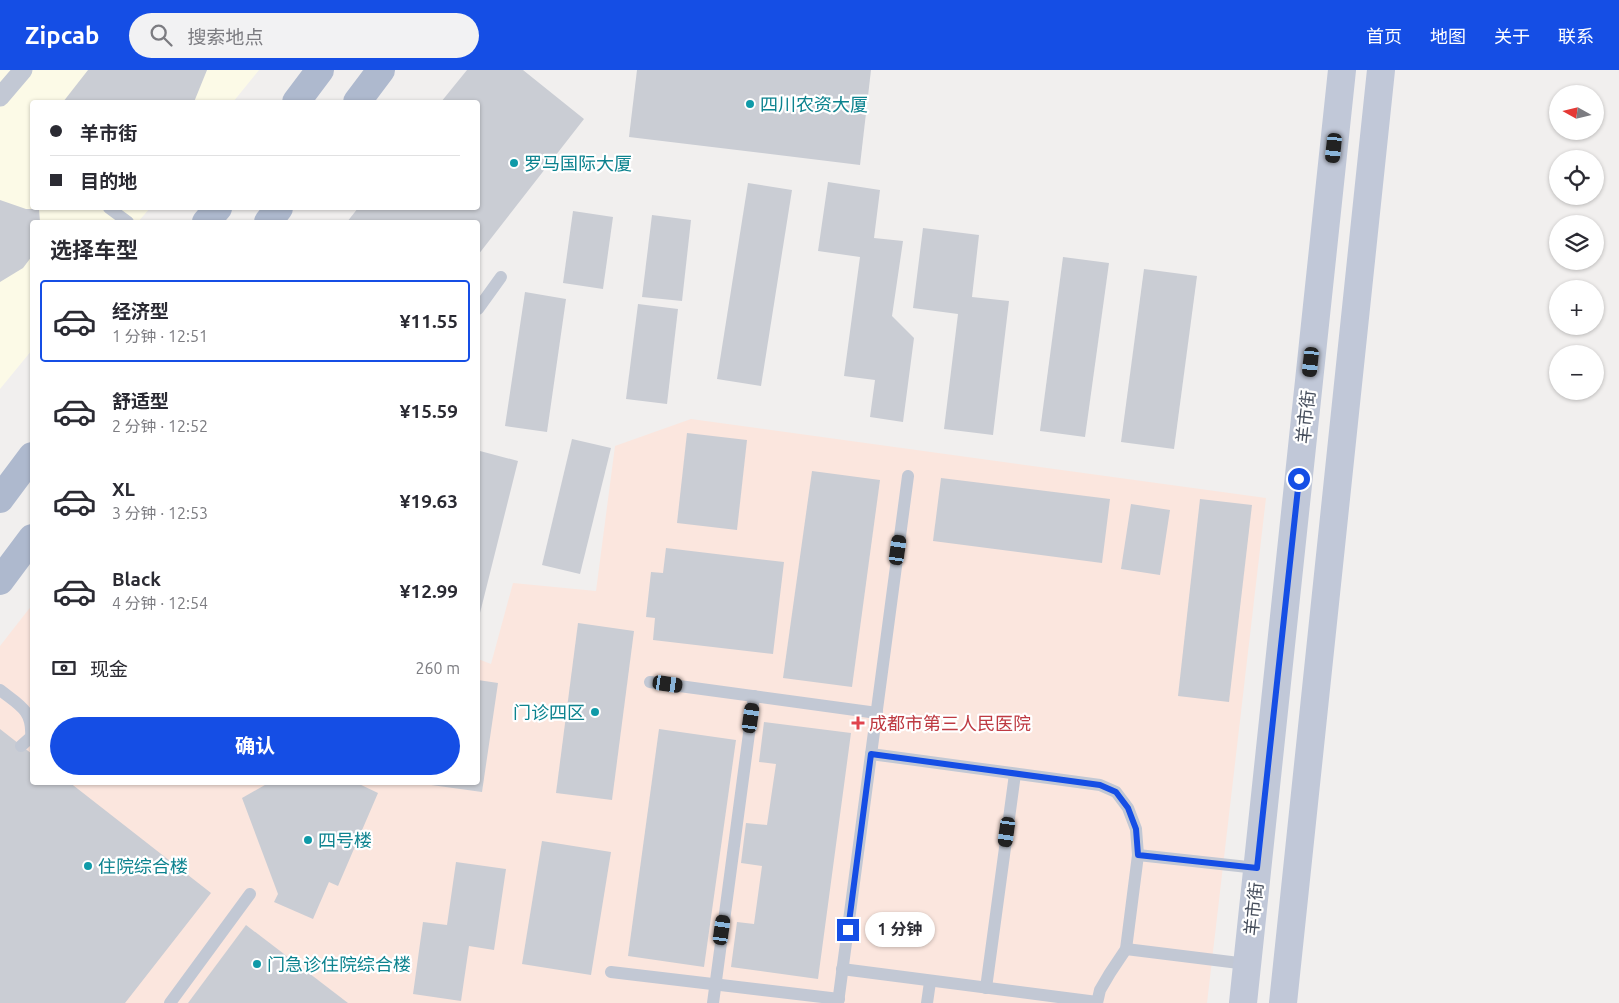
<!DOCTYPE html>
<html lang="zh">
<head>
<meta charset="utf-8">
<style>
  body { margin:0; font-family:Ubuntu,"Noto Sans SC",sans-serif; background:#f2f2f3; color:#2b2b33; height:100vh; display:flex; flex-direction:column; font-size:19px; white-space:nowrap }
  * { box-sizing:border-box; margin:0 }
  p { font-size:16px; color:#7c7c81 }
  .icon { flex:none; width:28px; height:28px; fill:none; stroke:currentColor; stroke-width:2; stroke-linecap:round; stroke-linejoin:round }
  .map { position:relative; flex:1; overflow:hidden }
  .panel { position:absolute; left:30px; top:150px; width:450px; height:565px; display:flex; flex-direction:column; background:#fff; border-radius:5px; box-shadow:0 1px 4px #0004 }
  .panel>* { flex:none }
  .guide { position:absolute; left:30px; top:30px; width:450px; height:110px; border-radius:5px; box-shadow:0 1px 4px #0004; display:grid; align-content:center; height:110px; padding:0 20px; background:#fff }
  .needle { width:32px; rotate:278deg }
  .fabs { position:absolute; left:1549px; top:15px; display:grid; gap:10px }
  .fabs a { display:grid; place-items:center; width:55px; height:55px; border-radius:50%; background:#fff; box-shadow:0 1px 4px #0004; font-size:25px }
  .end { position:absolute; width:22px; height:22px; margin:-11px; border:6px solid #154ee5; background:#fff; box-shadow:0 0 0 2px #fff }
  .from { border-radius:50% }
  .bubble { position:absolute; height:35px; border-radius:18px; background:#fff; box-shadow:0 1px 4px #0004; font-size:16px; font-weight:700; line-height:35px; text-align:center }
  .car { position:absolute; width:15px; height:30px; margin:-15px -8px; border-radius:6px; box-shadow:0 0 4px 1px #0007; background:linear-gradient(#222 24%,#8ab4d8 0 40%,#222 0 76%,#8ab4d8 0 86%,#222 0) }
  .guide b { display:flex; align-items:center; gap:18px; height:48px; font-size:19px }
  .guide b+b { border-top:1px solid #e1e1e2 }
  .guide i { width:12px; height:12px; background:#2b2b33 }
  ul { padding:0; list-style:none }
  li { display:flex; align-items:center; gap:15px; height:82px; margin:0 10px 8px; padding:0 10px; border:2px solid transparent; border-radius:5px }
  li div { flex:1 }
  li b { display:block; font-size:19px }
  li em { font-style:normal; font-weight:700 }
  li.selected { border-color:#154ee5 }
  li>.icon { width:45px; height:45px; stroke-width:1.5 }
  h2 { padding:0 20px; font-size:22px; line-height:60px }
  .pay { display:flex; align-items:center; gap:12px; height:55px; padding:0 20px; font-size:19px }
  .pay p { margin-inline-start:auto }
  .action { display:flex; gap:10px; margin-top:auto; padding:10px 20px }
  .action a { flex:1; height:58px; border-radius:30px; background:#154ee5; color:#fff; font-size:20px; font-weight:700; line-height:58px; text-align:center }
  header { display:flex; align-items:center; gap:30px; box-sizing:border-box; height:70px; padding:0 25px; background:#154ee5; color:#fff }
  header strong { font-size:24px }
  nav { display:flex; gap:28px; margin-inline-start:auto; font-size:18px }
  .search { width:350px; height:45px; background:#f2f2f3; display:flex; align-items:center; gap:12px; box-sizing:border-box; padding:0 18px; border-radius:28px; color:#7c7c81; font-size:19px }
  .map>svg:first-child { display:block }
  .commercial { fill:#fcfae7 }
  .medical { fill:#fbe6de }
  .building { fill:#cacdd4 }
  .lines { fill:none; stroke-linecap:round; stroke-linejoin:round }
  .service { stroke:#c2c8d4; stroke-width:12 }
  .pedestrian { stroke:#c2c8d4; stroke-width:19 }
  .secondary { stroke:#c1c8d8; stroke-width:28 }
  .primary { stroke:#aeb9ce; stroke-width:28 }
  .route { stroke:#154ee5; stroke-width:6 }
  .culture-dot { fill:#0f9aa8; stroke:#fff; stroke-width:2 }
  .health-dot { fill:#e0444e; stroke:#fff; stroke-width:2 }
  .labels { text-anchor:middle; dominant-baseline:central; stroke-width:4.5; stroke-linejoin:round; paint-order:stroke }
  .culture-label { font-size:18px; fill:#0d838f; stroke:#fff; text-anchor:start }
  .street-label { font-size:18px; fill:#464e5c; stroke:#fff }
  .health-label { font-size:18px; fill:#be3a42; stroke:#fff; text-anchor:start }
</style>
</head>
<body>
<header>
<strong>Zipcab</strong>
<div class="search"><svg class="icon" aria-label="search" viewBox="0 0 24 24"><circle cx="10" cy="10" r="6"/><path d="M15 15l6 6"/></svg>搜索地点</div>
<nav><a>首页</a><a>地图</a><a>关于</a><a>联系</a></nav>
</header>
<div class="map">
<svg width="1619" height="933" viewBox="0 0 1619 933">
  <rect width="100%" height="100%" fill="#f1efee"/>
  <path class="commercial" d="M0,0H259L233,32H32V138H150L138,152H32V280L0,319Z"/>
  <path class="medical" d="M691,349L1266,428L1207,933H0V576L32,535V712H478V589L491,594L513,513L596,521L615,376Z"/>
  <g class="building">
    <path d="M88,0H207L194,32H63Z"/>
    <path d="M467,0H523L584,49L478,185V152H347L358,138H478V32H441Z"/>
    <path d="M637,0H871L860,95L629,67Z"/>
    <path d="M828,112L880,120L874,168L903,171L892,246L914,268L903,352L870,347L875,310L844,306L860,187L818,181Z"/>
    <path d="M748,113L792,120L761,316L717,309Z"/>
    <path d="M0,130L26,139H39L40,152H32V186L23,198L0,212Z"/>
    <path d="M573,141L613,147L603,219L563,213Z"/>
    <path d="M652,145L691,150L682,231L642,227Z"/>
    <path d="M923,158L979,165L972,227L1009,231L993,365L944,359L958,244L913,238Z"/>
    <path d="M1063,187L1109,193L1085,367L1040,361Z"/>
    <path d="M1144,199L1197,206L1174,379L1121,372Z"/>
    <path d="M525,222L566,229L547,362L505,356Z"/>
    <path d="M638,234L678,239L667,334L626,329Z"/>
    <path d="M687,363L747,370L737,460L677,453Z"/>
    <path d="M572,369L611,378L580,504L542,495Z"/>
    <path d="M480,381L518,391L478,551V389Z"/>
    <path d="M812,401L880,410L852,617L783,608Z"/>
    <path d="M941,408L1110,429L1102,493L933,471Z"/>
    <path d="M1200,429L1252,435L1229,632L1178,626Z"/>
    <path d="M1131,434L1170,440L1160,505L1121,499Z"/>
    <path d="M666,478L784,492L773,584L653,570L655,548L646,547L651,502L663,503Z"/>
    <path d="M578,553L634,561L612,730L556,723Z"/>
    <path d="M478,610L498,613L482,722L424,714L478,712Z"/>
    <path d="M764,652L851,663L818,909L731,897L737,852L754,854L762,796L741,793L746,753L767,755L776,694L759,692Z"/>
    <path d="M0,659L32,684V712H69L211,823L125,933H0Z"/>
    <path d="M659,659L736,670L704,897L628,886Z"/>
    <path d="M270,712H355L378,723L338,816L329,812L313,849L274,832L278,824L242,728Z"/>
    <path d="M542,771L611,782L591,905L522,894Z"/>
    <path d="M456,792L506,799L494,880L469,876L461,931L413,924L423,852L447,855Z"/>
    <path d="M246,855L348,933H188Z"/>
  </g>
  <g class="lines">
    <g class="service">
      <path d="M109,138L128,152"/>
      <path d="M478,239L501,207"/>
      <path d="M650,612L877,643"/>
      <path d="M0,620C19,635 33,640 31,667L21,676"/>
      <path d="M871,684L1100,715L1116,722L1128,738L1136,759L1138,785L1126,879L1110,903L1100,920L1097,933"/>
      <path d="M1138,785L1257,798"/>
      <path d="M1126,879L1247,894"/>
      <path d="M842,899L1097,932"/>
      <path d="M611,902L839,929"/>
      <path d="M986,918L1015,704"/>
      <path d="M170,933L250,824"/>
      <path d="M713,933L754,626"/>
      <path d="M838,933L908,406"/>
      <path d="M927,933L930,912"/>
    </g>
    <path class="pedestrian" d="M0,27L23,0"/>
    <g class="secondary">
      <path d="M1243,933L1342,0"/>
      <path d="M1283,933L1381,0"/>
    </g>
    <g class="primary">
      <path d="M296,32L320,0"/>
      <path d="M357,32L381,0"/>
      <path d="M206,152L218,138"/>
      <path d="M268,152L279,138"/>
      <path d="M0,429L32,386"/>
      <path d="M0,511L32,468"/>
    </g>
  </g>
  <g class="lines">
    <path class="route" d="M848,860L871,684L1100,715L1116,722L1128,738L1136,759L1138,785L1257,798L1299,409"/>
  </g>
  <g class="culture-dot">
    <circle cx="750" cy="34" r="5"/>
    <circle cx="514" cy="93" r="5"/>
    <circle cx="595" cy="642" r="5"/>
    <circle cx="308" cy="770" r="5"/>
    <circle cx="88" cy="796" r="5"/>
    <circle cx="257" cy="894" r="5"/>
  </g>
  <path class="health-dot" d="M855.5 645.5h5v5h5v5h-5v5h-5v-5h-5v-5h5z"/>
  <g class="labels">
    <g class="culture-label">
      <text x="760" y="34">四川农资大厦</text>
      <text x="524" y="93">罗马国际大厦</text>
      <text x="585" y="642" text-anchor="end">门诊四区</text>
      <text x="318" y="770">四号楼</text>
      <text x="98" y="796">住院综合楼</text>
      <text x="267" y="894">门急诊住院综合楼</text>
    </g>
    <g class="street-label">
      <text transform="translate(1305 347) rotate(-84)">羊市街</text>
      <text transform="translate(1253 839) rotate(-84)">羊市街</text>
    </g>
    <g class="health-label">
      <text x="869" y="653">成都市第三人民医院</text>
    </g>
  </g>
</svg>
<div class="fabs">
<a><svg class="needle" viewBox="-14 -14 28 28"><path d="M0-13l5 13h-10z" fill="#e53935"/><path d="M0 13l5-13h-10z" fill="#7c7c81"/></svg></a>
<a><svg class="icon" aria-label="locate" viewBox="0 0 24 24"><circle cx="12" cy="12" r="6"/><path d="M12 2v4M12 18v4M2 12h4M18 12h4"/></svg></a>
<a><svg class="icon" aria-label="layers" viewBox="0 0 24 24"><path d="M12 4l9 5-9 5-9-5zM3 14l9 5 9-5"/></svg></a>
<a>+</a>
<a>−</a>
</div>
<i class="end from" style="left:1299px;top:409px"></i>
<i class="end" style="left:848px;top:860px"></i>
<div class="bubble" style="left:865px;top:842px;width:70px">1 分钟</div>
<i class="car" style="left:1334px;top:78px;rotate:186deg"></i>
<i class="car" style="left:1311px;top:292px;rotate:186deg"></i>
<i class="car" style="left:898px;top:480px;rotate:8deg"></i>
<i class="car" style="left:668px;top:614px;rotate:98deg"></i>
<i class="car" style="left:751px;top:648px;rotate:8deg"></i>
<i class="car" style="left:1007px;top:762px;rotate:188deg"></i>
<i class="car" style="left:722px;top:860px;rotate:8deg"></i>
<div class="guide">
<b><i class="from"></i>羊市街</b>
<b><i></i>目的地</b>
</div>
<section class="panel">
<h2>选择车型</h2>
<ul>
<li class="selected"><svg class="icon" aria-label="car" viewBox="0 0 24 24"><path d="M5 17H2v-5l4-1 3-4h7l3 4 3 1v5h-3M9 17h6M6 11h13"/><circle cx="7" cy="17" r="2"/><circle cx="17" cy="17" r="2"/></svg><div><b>经济型</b><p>1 分钟 · 12:51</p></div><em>¥11.55</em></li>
<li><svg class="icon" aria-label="car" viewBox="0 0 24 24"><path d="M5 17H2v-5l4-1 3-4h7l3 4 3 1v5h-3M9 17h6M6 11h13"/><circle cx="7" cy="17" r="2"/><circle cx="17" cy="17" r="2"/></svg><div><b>舒适型</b><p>2 分钟 · 12:52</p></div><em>¥15.59</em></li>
<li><svg class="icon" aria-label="car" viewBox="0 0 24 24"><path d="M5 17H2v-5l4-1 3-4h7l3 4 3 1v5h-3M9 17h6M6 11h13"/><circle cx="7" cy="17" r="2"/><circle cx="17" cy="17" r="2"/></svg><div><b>XL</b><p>3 分钟 · 12:53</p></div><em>¥19.63</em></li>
<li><svg class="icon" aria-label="car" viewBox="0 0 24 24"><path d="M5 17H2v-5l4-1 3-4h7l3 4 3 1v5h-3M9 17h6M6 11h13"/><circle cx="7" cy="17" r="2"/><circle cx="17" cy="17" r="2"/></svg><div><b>Black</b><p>4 分钟 · 12:54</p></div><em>¥12.99</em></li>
</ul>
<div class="pay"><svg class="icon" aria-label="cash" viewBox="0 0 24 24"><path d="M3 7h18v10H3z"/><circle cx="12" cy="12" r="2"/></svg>现金<p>260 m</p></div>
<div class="action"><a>确认</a></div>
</section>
</div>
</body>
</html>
